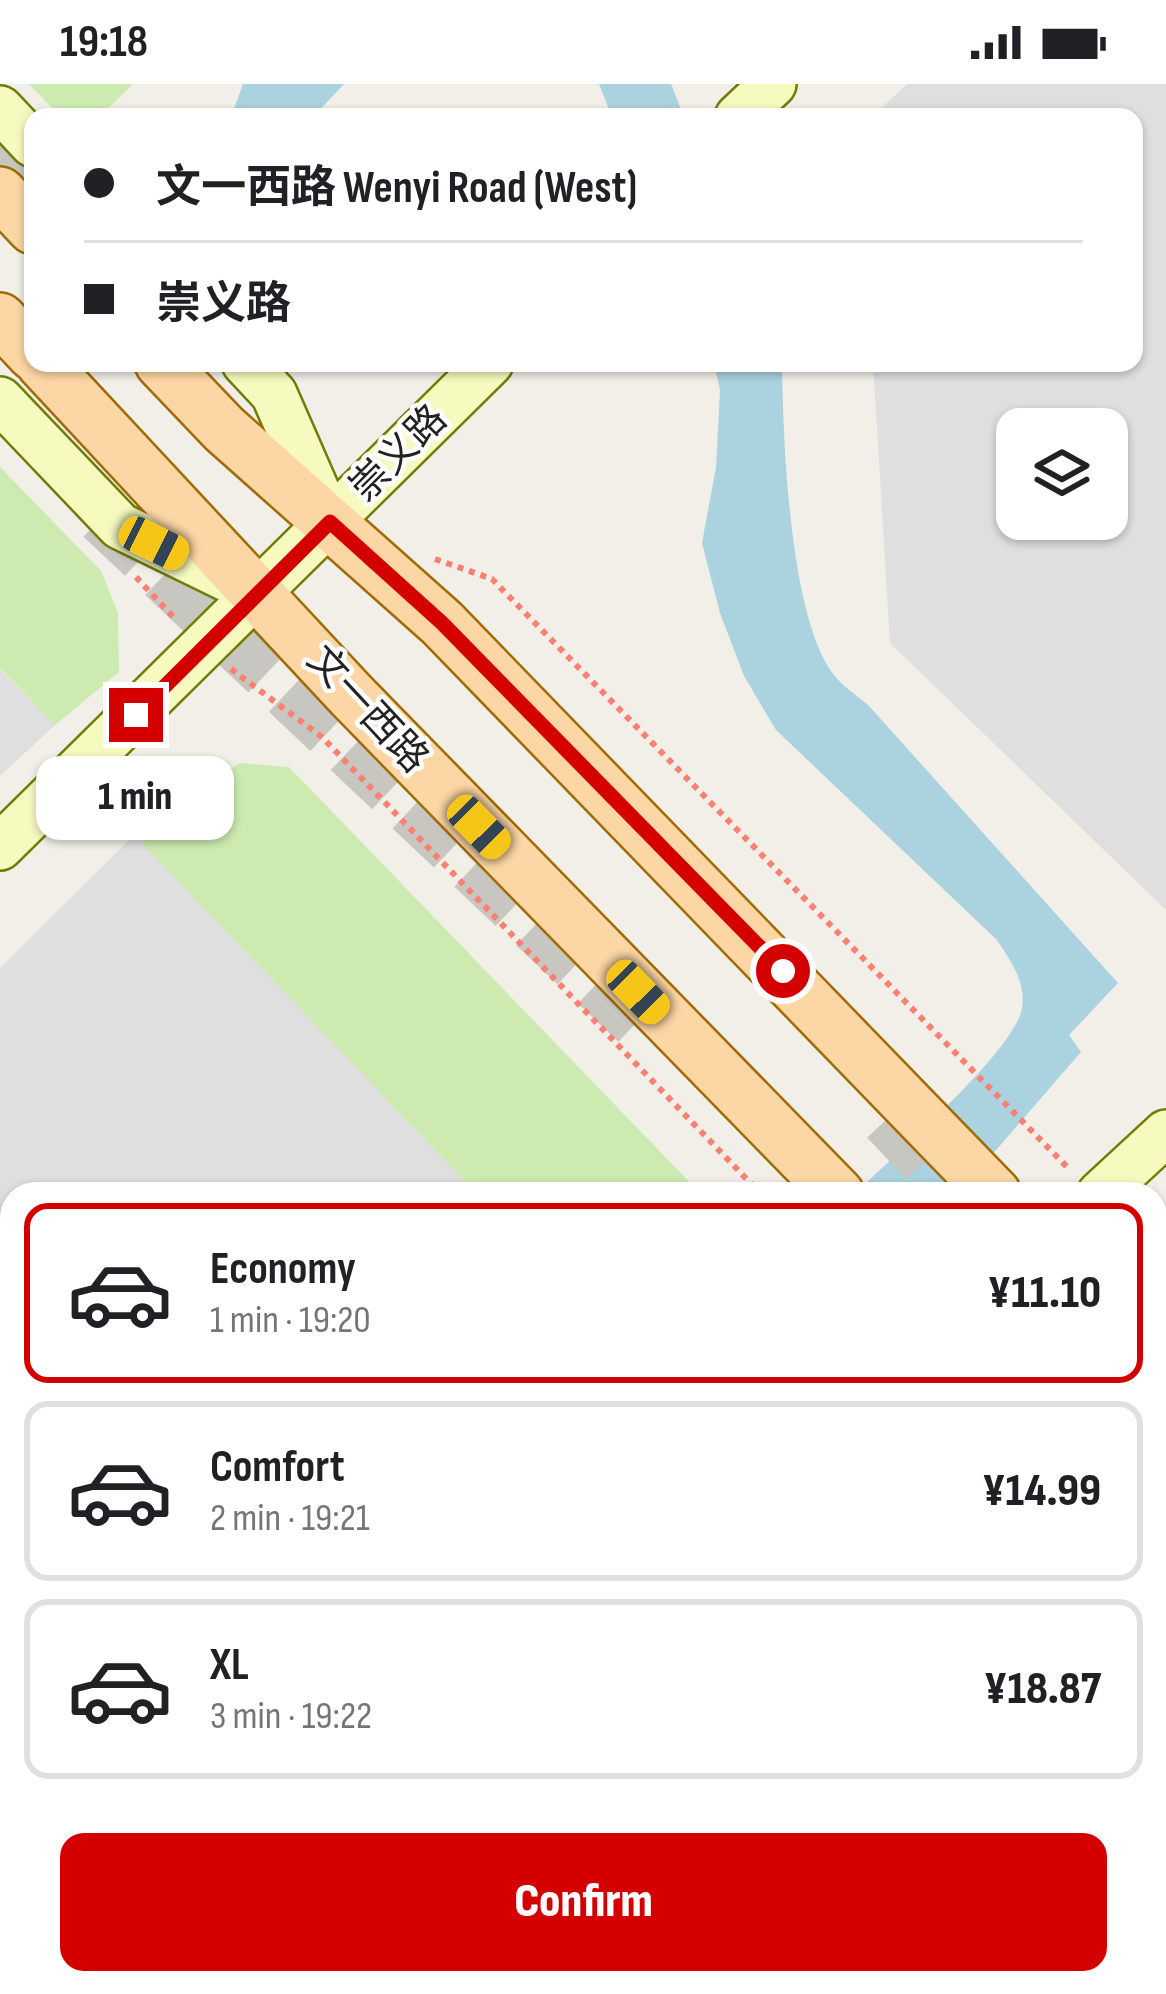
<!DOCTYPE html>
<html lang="en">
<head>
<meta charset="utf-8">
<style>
  body { margin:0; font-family:"Sofia Sans Condensed","Noto Sans SC",sans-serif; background:#f2f2f2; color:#202124; height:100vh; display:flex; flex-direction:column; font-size:45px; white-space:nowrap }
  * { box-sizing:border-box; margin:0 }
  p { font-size:39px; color:#757577 }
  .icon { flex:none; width:66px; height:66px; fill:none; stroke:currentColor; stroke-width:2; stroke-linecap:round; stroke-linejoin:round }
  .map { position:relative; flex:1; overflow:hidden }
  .panel { position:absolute; left:0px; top:1098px; width:1167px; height:813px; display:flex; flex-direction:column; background:#fff; border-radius:36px 36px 0 0; box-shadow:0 3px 9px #0004 }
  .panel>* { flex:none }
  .top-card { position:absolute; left:24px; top:24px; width:1119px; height:264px; border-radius:24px; box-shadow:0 3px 9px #0004; display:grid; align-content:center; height:264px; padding:0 60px; background:#fff }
  .controls { position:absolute; left:996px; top:324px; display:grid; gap:24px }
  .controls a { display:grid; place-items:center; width:132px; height:132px; border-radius:24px; background:#fff; box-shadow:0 3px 9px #0004; font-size:60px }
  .end { position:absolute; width:54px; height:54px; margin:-27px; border:15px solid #d40000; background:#fff; box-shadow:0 0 0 6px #fff }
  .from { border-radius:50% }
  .bubble { position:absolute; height:84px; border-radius:24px; background:#fff; box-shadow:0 3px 9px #0004; font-size:39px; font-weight:800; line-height:84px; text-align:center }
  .car { position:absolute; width:36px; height:72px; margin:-36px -18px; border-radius:15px; box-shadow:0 0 9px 3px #0007; background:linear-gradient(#f5c518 24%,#345 0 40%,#f5c518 0 76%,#345 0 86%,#f5c518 0) }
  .top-card b { display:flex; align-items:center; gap:42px; height:114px; font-size:45px }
  .top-card b+b { border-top:3px solid #e0e0e0 }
  .top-card i { width:30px; height:30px; background:#202124 }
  ul { padding:21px 0 0; list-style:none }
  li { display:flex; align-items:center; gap:36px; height:180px; margin:0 24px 18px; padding:0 36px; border:6px solid #e0e0e0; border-radius:24px }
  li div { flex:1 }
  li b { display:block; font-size:45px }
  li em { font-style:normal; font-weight:800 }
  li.active { border-color:#d40000 }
  li>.icon { width:108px; height:108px; stroke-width:1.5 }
  .cta { display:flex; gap:24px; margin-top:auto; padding:24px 60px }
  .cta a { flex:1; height:138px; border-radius:24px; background:#d40000; color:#fff; font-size:48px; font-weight:800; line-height:138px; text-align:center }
  .status { display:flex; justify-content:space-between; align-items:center; height:84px; padding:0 60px; background:#fff; direction:ltr }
  .status svg { height:33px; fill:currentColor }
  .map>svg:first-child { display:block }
  .residential { fill:#e0dfdf; fill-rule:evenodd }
  .grass { fill:#cdebb0 }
  .water { fill:#aad3df }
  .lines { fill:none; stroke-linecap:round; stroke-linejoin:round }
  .highway-tunnel { stroke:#c8c6c1; stroke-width:57; stroke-dasharray:57 28; stroke-linecap:butt }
  .secondary-casing { stroke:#707d05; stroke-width:50 }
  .primary-casing { stroke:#a06b00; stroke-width:56 }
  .path { stroke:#fa8072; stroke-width:6; stroke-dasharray:6 6; stroke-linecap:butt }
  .secondary { stroke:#f7fabf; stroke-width:45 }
  .primary { stroke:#fcd6a4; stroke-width:51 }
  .route { stroke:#d40000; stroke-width:15 }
  .labels { text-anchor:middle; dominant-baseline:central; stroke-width:9; stroke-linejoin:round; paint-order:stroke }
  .street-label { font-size:39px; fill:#222; stroke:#fff }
</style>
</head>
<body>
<div class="status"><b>19:18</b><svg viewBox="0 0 49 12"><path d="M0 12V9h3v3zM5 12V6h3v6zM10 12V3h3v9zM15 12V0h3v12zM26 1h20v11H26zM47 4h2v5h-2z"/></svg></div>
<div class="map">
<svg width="1166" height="1910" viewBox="0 0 1166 1910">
  <rect width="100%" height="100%" fill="#f2efe9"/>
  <g class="residential">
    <path d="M907,0H1166V826L890,559L873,279H1134V33H872ZM1017,345H1107V435H1017Z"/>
    <path d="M0,585L55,641L0,692Z"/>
    <path d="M134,751L478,1110H12V1899H691L697,1910H0V884Z"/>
  </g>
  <g class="grass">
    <path d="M29,0H133L99,33H61Z"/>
    <path d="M0,383L101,487L118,529L119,588L55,641L0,584Z"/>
    <path d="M240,679L289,683L701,1110H477L134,751L184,711Z"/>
  </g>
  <g class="water">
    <path d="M243,0H344L313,33H231Z"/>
    <path d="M599,0H671L684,33H612Z"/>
    <path d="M714,279H782C783,353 789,534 834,591C843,603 858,612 869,622L1118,899L1069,951L1081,968L958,1110H855C890,1075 1016,966 1022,924C1026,897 1011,878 997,856L776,646L744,592L720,529L702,459L716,383L720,306Z"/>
    <path d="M665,1899H750L753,1910H671Z"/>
  </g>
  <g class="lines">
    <g class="highway-tunnel">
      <path d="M0,61L33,98"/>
      <path d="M103,432L638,937"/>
      <path d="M888,1034L959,1110"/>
      <path d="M1155,1314L1166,1325"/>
    </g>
    <defs>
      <g id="secondary">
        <path d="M0,25L33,60"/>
        <path d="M738,33L773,0"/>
        <path d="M245,279L274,310L330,438"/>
        <path d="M0,316L120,442L245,503"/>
        <path d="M0,763L490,279"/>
        <path d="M1100,1110L1166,1049"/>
        <path d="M1155,1177L1166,1187"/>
      </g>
      <g id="primary">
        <path d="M0,109L33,144"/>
        <path d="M0,235L33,270"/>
        <path d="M42,279L351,611L838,1110"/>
        <path d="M161,279L224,345L442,539L995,1110"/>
        <path d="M1155,1274L1166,1285"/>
        <path d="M1155,1423L1166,1434"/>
      </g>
    </defs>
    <use href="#secondary" class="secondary-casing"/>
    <use href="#primary" class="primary-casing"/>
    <g class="path">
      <path d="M435,475L492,495L1070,1086"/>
      <path d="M136,493L176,536"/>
      <path d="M231,585L322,653L761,1110"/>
      <path d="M1155,1488L1166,1496"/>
    </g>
    <use href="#secondary" class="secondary"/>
    <use href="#primary" class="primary"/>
  </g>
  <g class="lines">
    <path class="route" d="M136,631L330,438L442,539L783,887"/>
  </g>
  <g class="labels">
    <g class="street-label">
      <text transform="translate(399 370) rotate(-45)">崇义路</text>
      <text transform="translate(367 626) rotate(47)">文一西路</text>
    </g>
  </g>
</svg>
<div class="controls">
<a><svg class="icon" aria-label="layers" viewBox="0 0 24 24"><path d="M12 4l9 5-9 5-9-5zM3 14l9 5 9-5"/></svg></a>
</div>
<i class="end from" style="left:783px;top:887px"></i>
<i class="end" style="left:136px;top:631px"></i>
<div class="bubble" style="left:36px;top:672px;width:198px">1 min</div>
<i class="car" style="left:154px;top:459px;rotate:116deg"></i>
<i class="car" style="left:479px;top:743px;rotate:136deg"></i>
<i class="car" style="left:638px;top:908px;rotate:136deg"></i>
<div class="top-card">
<b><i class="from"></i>文一西路 Wenyi Road (West)</b>
<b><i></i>崇义路</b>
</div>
<section class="panel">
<ul>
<li class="active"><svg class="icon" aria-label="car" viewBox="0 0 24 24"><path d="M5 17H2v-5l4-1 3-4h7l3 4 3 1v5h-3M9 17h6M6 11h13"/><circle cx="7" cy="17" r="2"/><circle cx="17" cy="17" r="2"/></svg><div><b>Economy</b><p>1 min · 19:20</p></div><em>¥11.10</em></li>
<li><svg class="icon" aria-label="car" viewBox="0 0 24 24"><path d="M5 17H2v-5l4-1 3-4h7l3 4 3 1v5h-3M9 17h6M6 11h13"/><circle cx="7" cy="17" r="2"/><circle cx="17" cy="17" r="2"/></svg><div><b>Comfort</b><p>2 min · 19:21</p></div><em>¥14.99</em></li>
<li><svg class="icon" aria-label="car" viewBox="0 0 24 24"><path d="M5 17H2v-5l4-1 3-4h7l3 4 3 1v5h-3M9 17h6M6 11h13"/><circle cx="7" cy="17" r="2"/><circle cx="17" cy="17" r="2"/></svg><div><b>XL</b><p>3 min · 19:22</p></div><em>¥18.87</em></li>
</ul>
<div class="cta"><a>Confirm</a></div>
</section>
</div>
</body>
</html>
